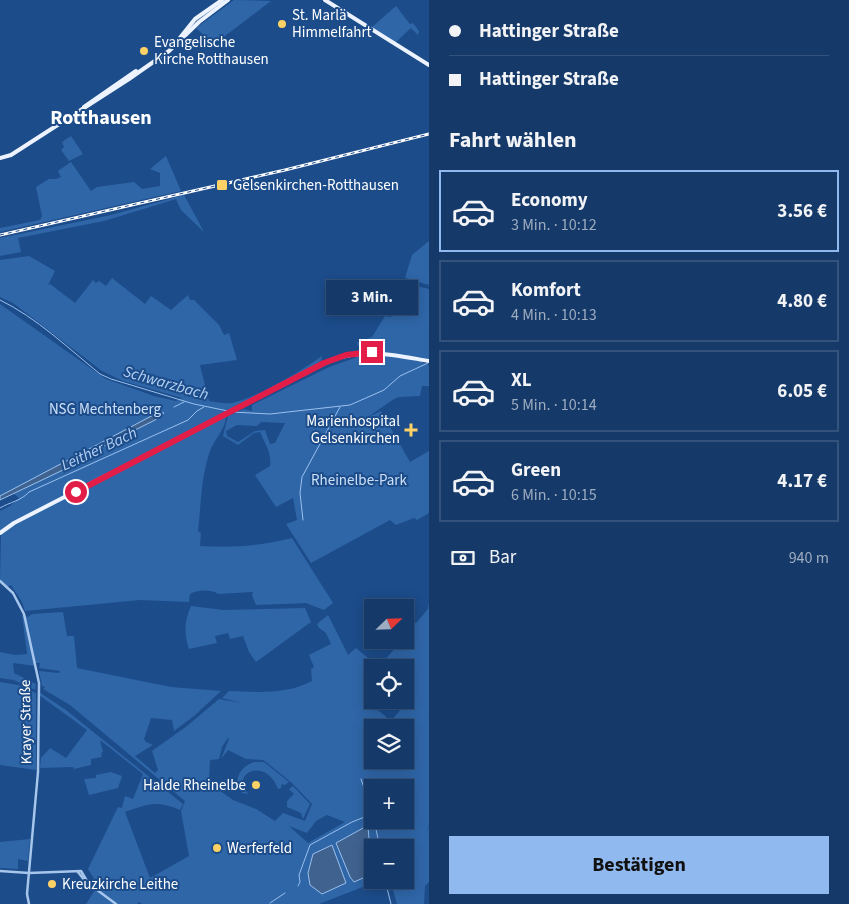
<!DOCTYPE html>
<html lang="de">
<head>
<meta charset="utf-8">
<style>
  body { margin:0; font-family:"Source Sans 3",sans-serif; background:#224471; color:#f1f3f6; height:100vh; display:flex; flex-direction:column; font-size:19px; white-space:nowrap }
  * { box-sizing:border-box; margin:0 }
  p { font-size:16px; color:#9dacc0 }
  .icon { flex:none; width:28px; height:28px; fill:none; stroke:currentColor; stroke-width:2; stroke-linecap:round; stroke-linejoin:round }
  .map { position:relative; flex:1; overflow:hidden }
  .panel { display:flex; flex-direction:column; background:#153968; width:420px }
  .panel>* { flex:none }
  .banner { display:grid; align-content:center; height:110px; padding:0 20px; background:#153968 }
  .needle { width:32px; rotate:67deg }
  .tools { position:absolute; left:364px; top:599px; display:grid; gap:10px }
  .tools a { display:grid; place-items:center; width:50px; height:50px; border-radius:0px; background:#153968; box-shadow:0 2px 12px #0003,0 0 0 1px #34537c; font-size:25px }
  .end { position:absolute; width:22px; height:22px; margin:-11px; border:6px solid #e11d48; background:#fff; box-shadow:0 0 0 2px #fff }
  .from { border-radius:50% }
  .bubble { position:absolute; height:35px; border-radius:0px; background:#153968; box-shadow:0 2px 12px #0003,0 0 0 1px #34537c; font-size:16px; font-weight:700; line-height:35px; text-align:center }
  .banner b { display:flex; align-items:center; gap:18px; height:48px; font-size:19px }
  .banner b+b { border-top:1px solid #34537c }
  .banner i { width:12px; height:12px; background:#f1f3f6 }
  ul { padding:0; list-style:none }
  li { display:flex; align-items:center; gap:15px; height:82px; margin:0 10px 8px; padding:0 10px; border:2px solid #34537c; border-radius:0px }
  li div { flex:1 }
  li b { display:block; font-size:19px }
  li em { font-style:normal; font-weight:700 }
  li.selected { border-color:#90b9f0 }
  li>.icon { width:45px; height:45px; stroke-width:1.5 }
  h2 { padding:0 20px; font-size:22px; line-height:60px }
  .pay { display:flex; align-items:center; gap:12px; height:55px; padding:0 20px; font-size:19px }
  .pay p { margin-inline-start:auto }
  .primary-button { display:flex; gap:10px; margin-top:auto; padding:10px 20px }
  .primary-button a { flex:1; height:58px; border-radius:0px; background:#90b9f0; color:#111; font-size:20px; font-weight:700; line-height:58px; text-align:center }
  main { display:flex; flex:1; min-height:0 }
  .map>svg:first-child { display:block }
  .green { fill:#2f66a8; fill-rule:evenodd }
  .water { fill:#40628f; stroke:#9ac1ee }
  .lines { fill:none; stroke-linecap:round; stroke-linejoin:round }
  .stream { stroke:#9ac1ee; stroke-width:1 }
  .minor { stroke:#a7c6ec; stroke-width:2.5 }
  .major { stroke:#ecf3ff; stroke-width:4 }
  .rail-casing { stroke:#fff; stroke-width:3 }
  .rail { stroke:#1c4c8a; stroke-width:1; stroke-dasharray:4; stroke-linecap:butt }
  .route { stroke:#e11d48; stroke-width:6 }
  .poi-dot { fill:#fcd165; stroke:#1c4c8a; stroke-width:2 }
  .labels { text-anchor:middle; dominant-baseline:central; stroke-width:4; stroke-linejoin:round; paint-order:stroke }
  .poi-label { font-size:15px; fill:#fff; stroke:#1c4c8a; text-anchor:start }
  .park-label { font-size:15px; fill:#cce0f9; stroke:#1c4c8a }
  .street-label { font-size:15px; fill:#fff; stroke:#1c4c8a }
  .water-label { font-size:16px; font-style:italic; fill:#b3d0f3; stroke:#1c4c8a }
  .district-label { font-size:20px; font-weight:bold; fill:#fff; stroke:#1c4c8a }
</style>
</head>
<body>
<main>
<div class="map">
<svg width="429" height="904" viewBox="0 0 429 904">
  <rect width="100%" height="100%" fill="#1c4c8a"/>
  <g class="green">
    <path d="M234,0L271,1L217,42L210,41L196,28Z"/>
    <path d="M396,6L410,24L413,23L419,31L418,35L411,28L395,43L371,28Z"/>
    <path d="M71,136L83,154L69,161L61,150L64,147L62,142Z"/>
    <path d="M166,156L181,191L0,232V228L40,220L42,216L36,187L49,179H56L61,177L58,171L71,162L91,191L97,187L134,182L142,189L160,186V173L150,169Z"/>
    <path d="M184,195L204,232L181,210L176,199L104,221L18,238L21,252L0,256V238L111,215Z"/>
    <path d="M429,241V285L405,278L412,255Z"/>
    <path d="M29,256L55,271L48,285L50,284L75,303L93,280L96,283L99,281L106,286L112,278L145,304L151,296L171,310L188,295L190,300H194L219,325L224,335L229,333L237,360L200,365L209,401C216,402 225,404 232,403C258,397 300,372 322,356L321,361L309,369L0,531V511L10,506L19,498L13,493L25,488L20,486L0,496V304L106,379L154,396L176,401L182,398L123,381L102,371L13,303L0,297V260Z"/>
    <path d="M412,285L429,289V359L422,362L429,365V386H422L420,396L399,397L394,399L368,417L381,411L410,462L429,451V513L417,520L414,518L396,525L390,520L311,563L286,524L297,520L293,498L276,507L255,475L270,466C272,453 265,444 260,432L254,433L238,445L223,436L228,416L244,409L252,411V405L329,367L363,355L357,343L372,337L385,316L391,317L406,299ZM261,422L285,423L275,443L270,444L265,430L255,431L238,442L227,436L226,431L237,425L257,426Z"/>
    <path d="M226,415C226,430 213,440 209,454C201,478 201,506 198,531L201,533L200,546C231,548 261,546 292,538L333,603L324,610L306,603L256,605L252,595L253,592L218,594C211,589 197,590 190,594L189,602L140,600L25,611L22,602L11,585L7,587L0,580L1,534L14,524Z"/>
    <path d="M429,602V824L426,833L429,826V882L425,886L424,904H397L390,880H405V848H372V880H387L378,881L319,904H142L139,902L137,904H86L98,885L88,869L118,807L122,808L125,796L133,799L143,774L100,740L103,752L101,753L102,757L91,759V765L74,769L73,767L40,768L41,758L50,748L66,758L87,730L39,695V692L66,710L183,804L180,810C157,800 148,804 125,812L150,878L189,856L181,811L185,801L70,705L43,689L45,687L42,686L39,671L59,673L60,671L39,668L40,663H36V666L13,663L14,673L36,684L35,690L14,680L0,678V652L15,655L27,654L22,614L28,617L32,614L63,612L67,636H74L77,668L171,687L221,691L194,716L174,731L172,720L151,718L144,739L146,742L153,745L135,756L155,773L158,770L152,751L187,726L219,699L242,703L222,698L229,691C257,692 286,695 312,681L311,669L314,667L309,655L331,644L326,633L319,628L317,624L328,615L348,655L356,648L379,667L402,640H405L406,632L412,623H416L428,609ZM372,668H405V700H403L406,703L391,721L378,710L386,700H372ZM372,728H405V760H372ZM228,738L229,739L221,759L228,750L246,759L263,760L266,762L292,783L312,804L305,821L283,813L275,821L256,809L233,800L213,786L209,780L210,760L219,759L222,747ZM372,788H405V820H372ZM327,815L345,822L308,843L289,826L307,833L316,821Z"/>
    <path d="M191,606L223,610L305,608L311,622L256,662L249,652L243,636L230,639L228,633L215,636L217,643L189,649C184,633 184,622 191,606Z"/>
    <path d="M0,682L18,685L36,693V770L0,765Z"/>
    <path d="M254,762H264L289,782L285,785L282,784L281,788L278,789C266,756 229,773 248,794L242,793C232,780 240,767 254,762Z"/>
    <path d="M111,772L122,776L118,788L89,795L84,779L96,778V775Z"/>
    <path d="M293,786L310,804L303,819L301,813L287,807V801L294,794L289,789Z"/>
    <path d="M30,839L28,861L18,859V869L0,868V842Z"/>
  </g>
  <g class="water">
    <path d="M159,412L164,413L155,420L111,442L63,470L0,500V496Z"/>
    <path d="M365,827H368L372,874L354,882L350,877L336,843Z"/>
    <path d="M332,845L346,883L322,894L310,885L308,873L313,854Z"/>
  </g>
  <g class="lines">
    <g class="stream">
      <path d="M0,300C37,318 68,348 100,374L111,379L194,404L228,411"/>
      <path d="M174,407L184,402"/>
      <path d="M232,412L270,414L350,405L384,390L400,376L428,363"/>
      <path d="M0,508C10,502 21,501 29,492L188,420L197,411L204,407"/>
      <path d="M303,520L300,493L302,477L340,407"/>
      <path d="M361,779L372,811"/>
      <path d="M405,790L411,783"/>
      <path d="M374,820L380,848"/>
      <path d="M385,880L391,904"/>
      <path d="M298,886L300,882L299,875L310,845L352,822L372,814"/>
      <path d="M270,903L285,893"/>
    </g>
    <g class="minor">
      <path d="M0,581L13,593L24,614L39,683L38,772L27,894L29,904"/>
      <path d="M0,871L29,873L81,871L87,881"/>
      <path d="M78,872L85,881L116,904"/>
    </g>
    <g class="major">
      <path d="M325,0L429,65"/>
      <path d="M179,39L195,19L222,0"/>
      <path d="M84,107L136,71"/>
      <path d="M0,158L11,155L129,79L169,51L199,22L228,0"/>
      <path d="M0,533L14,523L331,360C367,348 393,355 429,361"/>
    </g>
    <defs>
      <path id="rail" d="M0,235L285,170L429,134"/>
    </defs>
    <use href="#rail" class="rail-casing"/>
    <use href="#rail" class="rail"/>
  </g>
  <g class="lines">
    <path class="route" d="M76,492L324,363L346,355L372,352"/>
  </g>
  <g class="poi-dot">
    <circle cx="282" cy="24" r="5"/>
    <circle cx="144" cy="51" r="5"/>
    <rect x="216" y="179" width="12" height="12" rx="2.5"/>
    <path d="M408.5 422.5h5v5h5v5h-5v5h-5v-5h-5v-5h5z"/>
    <circle cx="256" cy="785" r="5"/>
    <circle cx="217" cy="848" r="5"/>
    <circle cx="52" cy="884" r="5"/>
  </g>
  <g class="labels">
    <g class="poi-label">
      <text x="292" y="15">St. Marlä<tspan x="292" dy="17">Himmelfahrt</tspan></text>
      <text x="154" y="42">Evangelische<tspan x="154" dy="17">Kirche Rotthausen</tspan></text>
      <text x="233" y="185">Gelsenkirchen-Rotthausen</text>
      <text x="400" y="421" text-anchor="end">Marienhospital<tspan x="400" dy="17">Gelsenkirchen</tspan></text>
      <text x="246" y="785" text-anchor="end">Halde Rheinelbe</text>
      <text x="227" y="848">Werferfeld</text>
      <text x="62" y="884">Kreuzkirche Leithe</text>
    </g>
    <g class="park-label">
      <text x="105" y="409">NSG Mechtenberg</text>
      <text x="359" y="480">Rheinelbe-Park</text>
    </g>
    <g class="street-label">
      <text transform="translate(26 722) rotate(-91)">Krayer Straße</text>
    </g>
    <g class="water-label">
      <text transform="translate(166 383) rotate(16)">Schwarzbach</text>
      <text transform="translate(99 449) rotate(-25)">Leither Bach</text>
    </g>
    <g class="district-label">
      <text x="101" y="118">Rotthausen</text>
    </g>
  </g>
</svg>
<div class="tools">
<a><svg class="needle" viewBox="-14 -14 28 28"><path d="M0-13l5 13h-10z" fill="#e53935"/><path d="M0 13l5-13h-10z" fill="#9dacc0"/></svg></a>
<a><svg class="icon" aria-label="locate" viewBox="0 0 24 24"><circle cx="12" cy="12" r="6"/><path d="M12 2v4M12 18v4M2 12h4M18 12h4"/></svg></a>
<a><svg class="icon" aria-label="layers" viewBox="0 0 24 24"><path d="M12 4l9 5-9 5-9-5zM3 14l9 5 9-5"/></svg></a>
<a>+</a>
<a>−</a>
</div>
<i class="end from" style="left:76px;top:492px"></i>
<i class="end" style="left:372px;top:352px"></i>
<div class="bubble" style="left:326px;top:280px;width:92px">3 Min.</div>
</div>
<section class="panel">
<div class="banner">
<b><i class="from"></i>Hattinger Straße</b>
<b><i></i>Hattinger Straße</b>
</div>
<h2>Fahrt wählen</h2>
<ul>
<li class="selected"><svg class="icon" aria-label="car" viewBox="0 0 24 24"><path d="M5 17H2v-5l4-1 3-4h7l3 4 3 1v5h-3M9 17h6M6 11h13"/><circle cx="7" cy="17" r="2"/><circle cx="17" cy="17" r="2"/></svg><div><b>Economy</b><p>3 Min. · 10:12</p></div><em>3.56 €</em></li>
<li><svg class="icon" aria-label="car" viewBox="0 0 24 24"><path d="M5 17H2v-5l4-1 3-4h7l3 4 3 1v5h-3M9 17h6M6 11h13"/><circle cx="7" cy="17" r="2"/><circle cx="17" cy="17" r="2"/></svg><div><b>Komfort</b><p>4 Min. · 10:13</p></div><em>4.80 €</em></li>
<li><svg class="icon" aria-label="car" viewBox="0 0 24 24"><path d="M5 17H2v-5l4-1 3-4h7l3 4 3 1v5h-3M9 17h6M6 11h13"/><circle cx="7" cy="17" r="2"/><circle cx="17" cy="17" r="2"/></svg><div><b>XL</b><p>5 Min. · 10:14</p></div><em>6.05 €</em></li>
<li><svg class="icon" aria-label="car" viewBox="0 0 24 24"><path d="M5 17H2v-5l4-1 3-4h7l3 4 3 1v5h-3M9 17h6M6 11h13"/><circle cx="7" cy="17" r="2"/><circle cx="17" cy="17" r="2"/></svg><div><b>Green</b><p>6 Min. · 10:15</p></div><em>4.17 €</em></li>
</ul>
<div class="pay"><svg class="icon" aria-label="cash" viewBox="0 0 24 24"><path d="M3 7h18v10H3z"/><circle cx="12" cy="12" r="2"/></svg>Bar<p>940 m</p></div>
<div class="primary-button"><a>Bestätigen</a></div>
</section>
</main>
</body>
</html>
